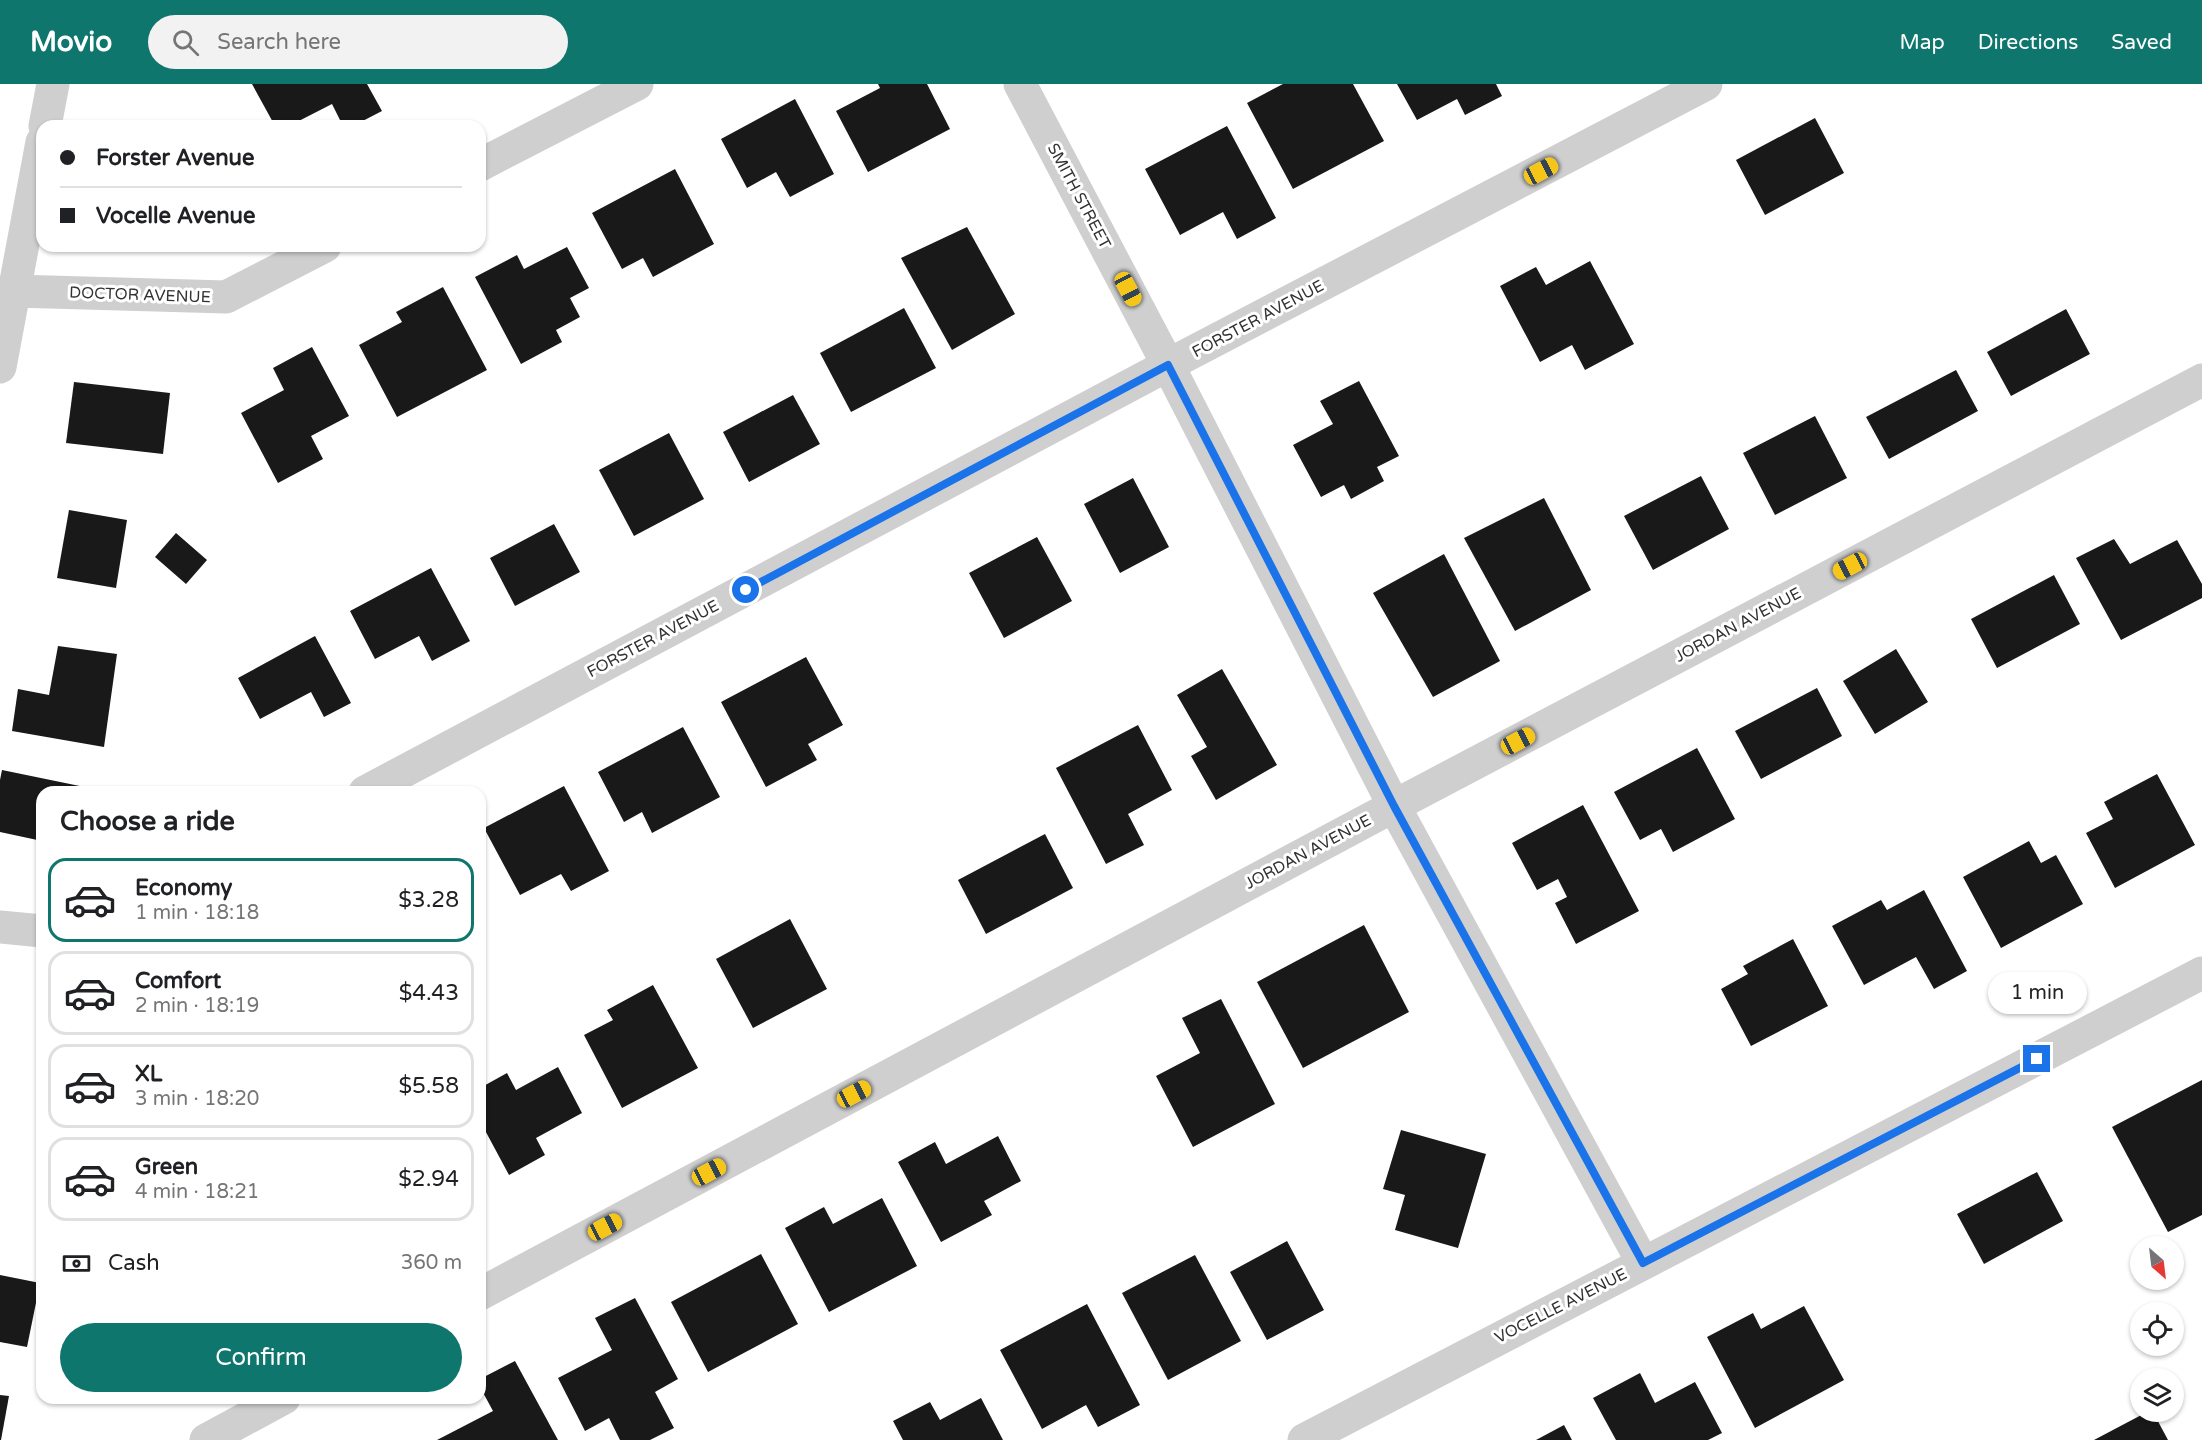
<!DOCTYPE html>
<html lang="en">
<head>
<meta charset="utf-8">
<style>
  body { margin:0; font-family:"Varela Round",sans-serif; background:#f2f2f2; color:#202124; height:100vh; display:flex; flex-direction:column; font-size:22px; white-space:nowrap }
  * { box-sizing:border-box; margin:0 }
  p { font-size:20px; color:#757577 }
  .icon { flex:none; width:33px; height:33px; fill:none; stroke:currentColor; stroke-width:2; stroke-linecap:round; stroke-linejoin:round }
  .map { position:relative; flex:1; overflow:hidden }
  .panel { position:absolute; left:36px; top:702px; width:450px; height:618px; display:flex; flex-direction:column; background:#fff; border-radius:18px; box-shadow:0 2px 4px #0004 }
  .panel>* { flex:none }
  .banner { position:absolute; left:36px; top:36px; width:450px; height:132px; border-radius:18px; box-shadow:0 2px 4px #0004; display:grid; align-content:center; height:132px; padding:0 24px; background:#fff }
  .needle { width:39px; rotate:152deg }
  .buttons { position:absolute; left:2130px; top:1152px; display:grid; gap:12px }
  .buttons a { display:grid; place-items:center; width:54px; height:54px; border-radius:50%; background:#fff; box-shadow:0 2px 4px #0004; font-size:30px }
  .end { position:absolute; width:27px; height:27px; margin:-14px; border:8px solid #1a73e8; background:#fff; box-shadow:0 0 0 3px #fff }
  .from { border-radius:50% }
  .bubble { position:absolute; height:42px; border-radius:21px; background:#fff; box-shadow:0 2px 4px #0004; font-size:20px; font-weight:600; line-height:42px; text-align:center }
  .car { position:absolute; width:18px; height:36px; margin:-18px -9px; border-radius:8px; box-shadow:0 0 4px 2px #0007; background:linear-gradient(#f5c518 24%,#345 0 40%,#f5c518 0 76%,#345 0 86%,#f5c518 0) }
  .banner b { display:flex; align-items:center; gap:21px; height:57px; font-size:22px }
  .banner b+b { border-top:2px solid #e0e0e0 }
  .banner i { width:15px; height:15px; background:#202124 }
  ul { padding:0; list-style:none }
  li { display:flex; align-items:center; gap:18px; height:84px; margin:0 12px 9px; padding:0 12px; border:3px solid #e0e0e0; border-radius:18px }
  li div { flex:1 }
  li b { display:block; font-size:22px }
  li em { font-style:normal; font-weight:600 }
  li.current { border-color:#0f766e }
  li>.icon { width:54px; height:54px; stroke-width:1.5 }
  h2 { padding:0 24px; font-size:27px; line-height:72px }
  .pay { display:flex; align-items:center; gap:15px; height:66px; padding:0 24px; font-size:22px }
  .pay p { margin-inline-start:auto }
  .button { display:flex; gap:12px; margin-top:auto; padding:12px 24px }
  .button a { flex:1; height:69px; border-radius:36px; background:#0f766e; color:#fff; font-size:24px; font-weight:600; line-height:69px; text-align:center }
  header { display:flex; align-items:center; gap:36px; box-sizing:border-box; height:84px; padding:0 30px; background:#0f766e; color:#fff }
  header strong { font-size:28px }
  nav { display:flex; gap:33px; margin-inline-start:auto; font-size:21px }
  .search { width:420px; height:54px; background:#f2f2f2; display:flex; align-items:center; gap:15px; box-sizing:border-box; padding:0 21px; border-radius:33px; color:#757577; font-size:22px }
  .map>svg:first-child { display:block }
  .building { fill:#191919 }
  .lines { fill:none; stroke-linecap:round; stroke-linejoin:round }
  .minor { stroke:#cfcfcf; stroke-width:33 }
  .route { stroke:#1a73e8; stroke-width:8 }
  .labels { text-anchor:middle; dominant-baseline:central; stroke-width:6; stroke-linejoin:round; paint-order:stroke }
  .street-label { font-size:16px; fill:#323232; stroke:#fff }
</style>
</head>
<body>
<header>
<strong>Movio</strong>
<div class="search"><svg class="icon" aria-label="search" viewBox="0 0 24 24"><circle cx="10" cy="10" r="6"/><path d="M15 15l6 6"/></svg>Search here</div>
<nav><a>Map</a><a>Directions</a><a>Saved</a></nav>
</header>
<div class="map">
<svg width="2202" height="1356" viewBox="0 0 2202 1356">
  <rect width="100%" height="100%" fill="#fff"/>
  <g class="building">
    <path d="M252,0H367L382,27L353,42H343L332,20L289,42H275Z"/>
    <path d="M878,0H927L950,45L868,88L836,27L880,4Z"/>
    <path d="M1283,0H1353L1384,57L1293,105L1247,19Z"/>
    <path d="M1397,0H1496L1502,12L1465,31L1457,15L1417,36Z"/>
    <path d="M795,15L834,90L790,113L776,88L747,104L721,55Z"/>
    <path d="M1815,34L1844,89L1765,131L1736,76Z"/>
    <path d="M1227,42L1276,134L1237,155L1223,128L1180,151L1145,85Z"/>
    <path d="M675,85L714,160L653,193L643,174L622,185L592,129Z"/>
    <path d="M967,143L1015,230L952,266L901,174Z"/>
    <path d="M567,163L589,204L570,214L580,233L556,246L562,258L521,280L475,193L517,171L524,185Z"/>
    <path d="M1590,177L1634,260L1585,286L1572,261L1540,278L1500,202L1536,183L1546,201Z"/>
    <path d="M443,203L487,286L397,333L359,261L402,238L396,228Z"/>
    <path d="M904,224L936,284L851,328L820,269Z"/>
    <path d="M2066,225L2090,270L2011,312L1987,268Z"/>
    <path d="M312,263L349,332L311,352L323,375L278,399L241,329L284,306L273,284Z"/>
    <path d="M1956,286L1978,327L1889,375L1866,333Z"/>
    <path d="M1359,297L1399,372L1377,383L1384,397L1351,415L1344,401L1321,413L1293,361L1333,340L1320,317Z"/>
    <path d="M74,298L170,309L163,370L66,359Z"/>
    <path d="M793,311L820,360L749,398L723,348Z"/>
    <path d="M1815,332L1847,394L1775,431L1743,369Z"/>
    <path d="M669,349L704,415L634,452L599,386Z"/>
    <path d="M1701,392L1729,445L1653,486L1624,432Z"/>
    <path d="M1133,394L1169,463L1120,489L1084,420Z"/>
    <path d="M1544,414L1591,506L1515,547L1464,454Z"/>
    <path d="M69,426L127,436L116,504L57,494Z"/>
    <path d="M554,440L580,488L515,522L490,474Z"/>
    <path d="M176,449L207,476L186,500L155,473Z"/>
    <path d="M1037,453L1072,517L1004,554L969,489Z"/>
    <path d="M2114,455L2130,480L2177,456L2202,500V514L2121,556L2076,474Z"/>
    <path d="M1444,470L1500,577L1433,613L1373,509Z"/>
    <path d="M431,484L470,557L432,577L419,552L375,575L350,527Z"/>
    <path d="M2054,491L2080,540L1997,584L1971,535Z"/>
    <path d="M315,552L351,619L324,633L311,608L260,635L238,594Z"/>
    <path d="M58,562L117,570L104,663L12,647L18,605L49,611Z"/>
    <path d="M1896,565L1928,618L1875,650L1843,597Z"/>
    <path d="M806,573L843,641L808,660L817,676L766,703L721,618Z"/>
    <path d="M1222,585L1277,681L1216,716L1191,672L1207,663L1177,611Z"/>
    <path d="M1817,604L1842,652L1761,695L1735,647Z"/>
    <path d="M1138,641L1172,706L1128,730L1144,761L1106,780L1056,684Z"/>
    <path d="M683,643L720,713L652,749L642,728L624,738L598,688Z"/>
    <path d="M1697,664L1735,735L1673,768L1661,745L1640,756L1614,708Z"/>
    <path d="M2,686L104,707V708H42V757L0,748V696Z"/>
    <path d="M2157,690L2195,761L2115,804L2086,749L2113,735L2104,718Z"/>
    <path d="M564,702L609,787L571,807L561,790L520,811L484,744Z"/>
    <path d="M1583,721L1639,827L1576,860L1555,819L1567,813L1558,795L1537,806L1512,759Z"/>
    <path d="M1045,750L1073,804L986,850L958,796Z"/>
    <path d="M2029,757L2041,779L2056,771L2083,820L2001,864L1963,793Z"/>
    <path d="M1924,806L1967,887L1934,905L1916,873L1864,901L1832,842L1881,816L1887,826Z"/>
    <path d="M790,835L827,905L753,944L716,875Z"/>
    <path d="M1364,841L1409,928L1303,984L1257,898Z"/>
    <path d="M1793,855L1828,922L1751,962L1721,905L1748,890L1743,882Z"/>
    <path d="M653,901L698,984L622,1024L584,951L613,936L607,926Z"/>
    <path d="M1221,915L1275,1020L1193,1063L1156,992L1200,969L1182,934Z"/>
    <path d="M558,983L582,1029L536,1054L545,1071L509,1091L480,1037V1004L507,989L516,1006Z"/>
    <path d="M2202,996V1131L2168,1148L2112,1043Z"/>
    <path d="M1401,1046L1486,1070L1458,1164L1395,1146L1405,1111L1383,1105Z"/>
    <path d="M998,1052L1021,1097L984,1117L992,1131L941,1158L898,1078L935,1058L946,1080Z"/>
    <path d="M2037,1088L2063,1137L1984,1180L1957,1130Z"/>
    <path d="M882,1114L917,1182L829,1228L785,1144L824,1123L833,1140Z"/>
    <path d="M1287,1157L1324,1226L1267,1256L1230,1188Z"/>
    <path d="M761,1170L798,1240L708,1288L671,1218Z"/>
    <path d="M1195,1171L1241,1257L1168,1296L1122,1209Z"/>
    <path d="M0,1191L40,1199L27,1263L0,1258Z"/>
    <path d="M635,1214L678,1295L655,1308L674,1344L650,1356H620L609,1334L585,1347L558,1294L612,1266L595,1234Z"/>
    <path d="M1087,1220L1140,1321L1098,1343L1086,1321L1042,1345L1000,1266Z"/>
    <path d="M1804,1222L1844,1296L1755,1344L1707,1253L1753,1229L1761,1245Z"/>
    <path d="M515,1277L558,1356H437L493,1327L480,1303V1295Z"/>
    <path d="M1640,1289L1655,1319L1695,1298L1722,1349L1708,1356H1616L1593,1314Z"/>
    <path d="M0,1311L9,1312L1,1356H0Z"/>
    <path d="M981,1314L1003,1356H903L893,1337L930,1318L940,1336Z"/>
    <path d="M2147,1328H2153L2168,1356H2094Z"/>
    <path d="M1564,1341L1572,1356H1536Z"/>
  </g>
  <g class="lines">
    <g class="minor">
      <path d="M1020,0L1168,281L1394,722L1643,1179"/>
      <path d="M45,42L53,0"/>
      <path d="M480,81L637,0"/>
      <path d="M14,207L226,213L325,162"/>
      <path d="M0,283L42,58"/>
      <path d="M365,708L1168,281L1706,0"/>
      <path d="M0,843L42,847"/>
      <path d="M480,1210L1394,722L2202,296"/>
      <path d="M206,1356L284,1314"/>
      <path d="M1304,1356L2202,889"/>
    </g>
  </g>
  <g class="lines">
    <path class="route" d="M746,506L1168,281L1394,722L1643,1179L2037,975"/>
  </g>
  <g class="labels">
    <g class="street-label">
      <text transform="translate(1079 112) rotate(62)">SMITH STREET</text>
      <text transform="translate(140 211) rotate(2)">DOCTOR AVENUE</text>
      <text transform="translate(1258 235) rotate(-28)">FORSTER AVENUE</text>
      <text transform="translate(1738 541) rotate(-28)">JORDAN AVENUE</text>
      <text transform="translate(653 555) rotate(-28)">FORSTER AVENUE</text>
      <text transform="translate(1308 768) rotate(-28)">JORDAN AVENUE</text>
      <text transform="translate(1561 1222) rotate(-27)">VOCELLE AVENUE</text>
    </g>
  </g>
</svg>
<div class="buttons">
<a><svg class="needle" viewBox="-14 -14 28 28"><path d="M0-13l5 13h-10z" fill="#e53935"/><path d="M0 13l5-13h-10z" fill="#757577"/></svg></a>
<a><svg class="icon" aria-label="locate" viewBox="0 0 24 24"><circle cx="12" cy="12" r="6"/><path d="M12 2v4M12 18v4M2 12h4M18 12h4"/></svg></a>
<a><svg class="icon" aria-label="layers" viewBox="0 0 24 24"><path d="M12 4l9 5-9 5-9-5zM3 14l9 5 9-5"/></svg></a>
</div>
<i class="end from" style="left:746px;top:506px"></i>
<i class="end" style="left:2037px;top:975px"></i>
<div class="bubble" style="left:1988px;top:888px;width:99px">1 min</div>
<i class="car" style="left:1541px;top:87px;rotate:62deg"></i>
<i class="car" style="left:1128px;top:205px;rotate:152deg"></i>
<i class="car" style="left:1850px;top:482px;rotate:242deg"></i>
<i class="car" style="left:1518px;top:657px;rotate:62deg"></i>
<i class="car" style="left:854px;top:1010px;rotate:62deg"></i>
<i class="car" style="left:709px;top:1088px;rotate:62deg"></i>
<i class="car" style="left:605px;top:1143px;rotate:62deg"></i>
<div class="banner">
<b><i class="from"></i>Forster Avenue</b>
<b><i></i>Vocelle Avenue</b>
</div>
<section class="panel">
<h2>Choose a ride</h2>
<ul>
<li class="current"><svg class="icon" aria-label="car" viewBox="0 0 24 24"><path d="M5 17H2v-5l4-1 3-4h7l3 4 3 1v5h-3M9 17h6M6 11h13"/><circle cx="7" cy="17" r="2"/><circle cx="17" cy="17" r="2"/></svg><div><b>Economy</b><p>1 min · 18:18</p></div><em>$3.28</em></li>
<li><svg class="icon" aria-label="car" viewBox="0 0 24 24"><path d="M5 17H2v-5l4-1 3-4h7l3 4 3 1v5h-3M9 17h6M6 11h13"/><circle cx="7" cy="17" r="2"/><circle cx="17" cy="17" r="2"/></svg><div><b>Comfort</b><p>2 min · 18:19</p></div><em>$4.43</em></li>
<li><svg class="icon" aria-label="car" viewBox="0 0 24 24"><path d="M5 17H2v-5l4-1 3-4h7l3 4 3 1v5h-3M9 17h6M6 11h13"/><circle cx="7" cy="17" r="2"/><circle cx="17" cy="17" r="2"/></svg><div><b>XL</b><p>3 min · 18:20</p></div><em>$5.58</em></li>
<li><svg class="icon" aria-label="car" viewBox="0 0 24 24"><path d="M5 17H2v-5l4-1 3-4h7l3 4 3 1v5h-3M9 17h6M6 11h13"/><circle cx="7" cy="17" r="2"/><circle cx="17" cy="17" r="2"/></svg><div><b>Green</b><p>4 min · 18:21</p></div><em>$2.94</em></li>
</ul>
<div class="pay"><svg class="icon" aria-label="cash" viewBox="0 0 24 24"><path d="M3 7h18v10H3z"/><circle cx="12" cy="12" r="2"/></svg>Cash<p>360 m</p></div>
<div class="button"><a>Confirm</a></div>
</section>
</div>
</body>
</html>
